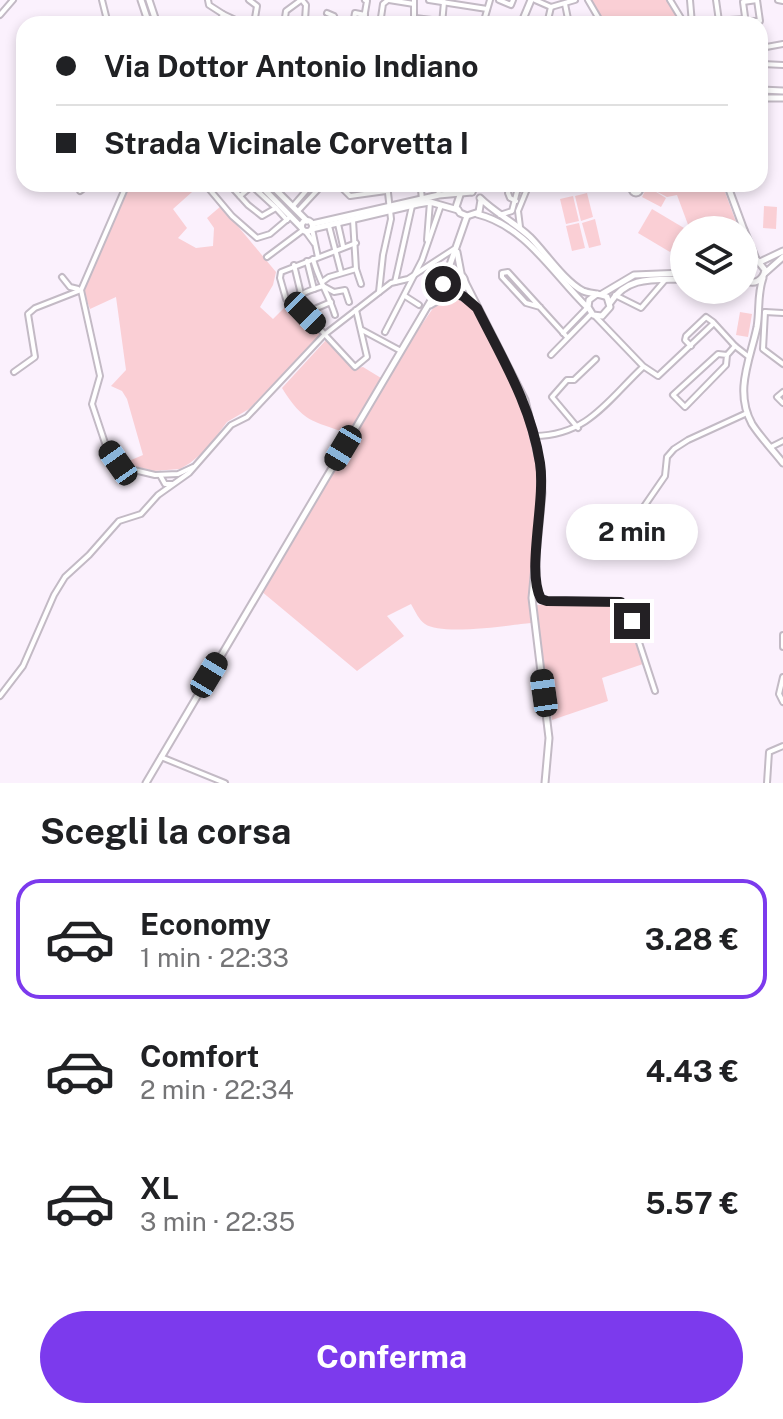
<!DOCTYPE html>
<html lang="it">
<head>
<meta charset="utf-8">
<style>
  body { margin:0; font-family:"Public Sans",sans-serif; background:#f2f2f2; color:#202124; height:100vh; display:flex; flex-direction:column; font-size:30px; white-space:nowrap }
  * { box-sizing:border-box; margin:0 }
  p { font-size:26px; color:#757577 }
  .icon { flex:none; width:44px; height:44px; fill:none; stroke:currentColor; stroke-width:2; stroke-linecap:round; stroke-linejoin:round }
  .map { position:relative; height:783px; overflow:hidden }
  .sheet { display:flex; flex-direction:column; background:#fff; flex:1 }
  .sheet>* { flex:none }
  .guide { position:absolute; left:16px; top:16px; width:752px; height:176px; border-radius:24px; box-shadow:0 4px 12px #0003; display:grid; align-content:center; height:176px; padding:0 40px; background:#fff }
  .tools { position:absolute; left:670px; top:216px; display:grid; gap:16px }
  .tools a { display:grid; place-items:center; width:88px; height:88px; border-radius:50%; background:#fff; box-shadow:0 4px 12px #0003; font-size:40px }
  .end { position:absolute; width:36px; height:36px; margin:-18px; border:10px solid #232024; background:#fff; box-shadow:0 0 0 4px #fff }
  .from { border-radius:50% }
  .bubble { position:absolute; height:56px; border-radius:28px; background:#fff; box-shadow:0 4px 12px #0003; font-size:26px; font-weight:700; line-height:56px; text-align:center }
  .car { position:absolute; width:24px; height:48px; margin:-24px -12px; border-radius:10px; box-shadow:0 0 6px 2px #0007; background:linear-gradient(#222 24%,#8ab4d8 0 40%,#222 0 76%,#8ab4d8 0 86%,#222 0) }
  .guide b { display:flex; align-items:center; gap:28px; height:76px; font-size:30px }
  .guide b+b { border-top:2px solid #e0e0e0 }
  .guide i { width:20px; height:20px; background:#202124 }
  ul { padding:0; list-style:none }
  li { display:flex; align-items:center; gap:24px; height:120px; margin:0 16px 12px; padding:0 24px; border:4px solid transparent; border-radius:24px }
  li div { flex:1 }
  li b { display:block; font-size:30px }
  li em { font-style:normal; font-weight:700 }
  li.active { border-color:#7c3aed }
  li>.icon { width:72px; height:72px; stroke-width:1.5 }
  h2 { padding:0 40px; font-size:36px; line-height:96px }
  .action { display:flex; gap:16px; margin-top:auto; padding:16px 40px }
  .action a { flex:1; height:92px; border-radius:48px; background:#7c3aed; color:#fff; font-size:32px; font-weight:700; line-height:92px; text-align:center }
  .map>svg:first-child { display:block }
  .green { fill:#facfd5 }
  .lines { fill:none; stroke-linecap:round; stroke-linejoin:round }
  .street-casing { stroke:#c3bac5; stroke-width:8 }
  .secondary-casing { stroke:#c3bac5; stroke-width:9 }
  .street { stroke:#fff; stroke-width:4 }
  .secondary { stroke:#fff; stroke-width:5 }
  .route { stroke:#232024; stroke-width:10 }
</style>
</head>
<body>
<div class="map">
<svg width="783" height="783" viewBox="0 0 783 783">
  <rect width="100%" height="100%" fill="#fbf1fd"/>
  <g class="green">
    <path d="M591,0H667L680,22L676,24H605Z"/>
    <path d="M129,184H201L173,209L187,228L178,238L196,248L213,246L214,228L207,218L221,206L276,272L273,285L260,307L273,319L288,304L319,332V337L249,409L227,422L206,450L190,463L180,469L153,471L124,463L143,455L127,399L122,391L111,386L126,370L116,297L90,309L83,290Z"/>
    <path d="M642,184H722L739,230H690L677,195L667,197L648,187L666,198L661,207L642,197L647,187Z"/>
    <path d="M587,193L593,217L581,221L575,196Z"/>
    <path d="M573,196L579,221L566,224L560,199Z"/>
    <path d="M764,206L777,207L776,229L763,228Z"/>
    <path d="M652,209L684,228L670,252L638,233Z"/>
    <path d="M595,219L601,245L589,248L582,223Z"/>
    <path d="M579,223L585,248L572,251L566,226Z"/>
    <path d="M449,296C475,297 482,323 491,343C515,394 538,436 538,494C538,537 527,579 531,623C509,625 442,636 425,624C419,620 415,611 411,604L387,616L404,636L357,671L261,591L409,343L438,301Z"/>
    <path d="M740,312L752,314L748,337L736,335Z"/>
    <path d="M326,340L356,368L363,367L381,378L349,434C311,420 304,423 282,388Z"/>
    <path d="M620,601L643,664L602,678L608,701L552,720L535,605Z"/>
  </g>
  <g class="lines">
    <defs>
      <g id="street">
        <path d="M102,0L108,24"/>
        <path d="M208,0L209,5L223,14L219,24"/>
        <path d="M249,0L257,6L254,24"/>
        <path d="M302,0L306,5L305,20"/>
        <path d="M389,0L414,4"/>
        <path d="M414,0V24"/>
        <path d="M429,0L487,9"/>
        <path d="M499,0L511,5L513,0"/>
        <path d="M535,0L551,7L575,0"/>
        <path d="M588,0L602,24"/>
        <path d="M670,0L684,23"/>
        <path d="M690,0L692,24"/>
        <path d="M716,0L719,21"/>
        <path d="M778,0L783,1"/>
        <path d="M565,4L569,24"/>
        <path d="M223,14L244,24"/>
        <path d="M0,15L13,0"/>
        <path d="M415,18L465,24"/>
        <path d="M305,21H329L334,16L327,13"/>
        <path d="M746,21H760L757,0"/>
        <path d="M381,22L392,24"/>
        <path d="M684,23L745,19"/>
        <path d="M284,24L286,11L301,0"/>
        <path d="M353,24L355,13L365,15"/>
        <path d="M363,24L367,1L365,0"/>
        <path d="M380,24L383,4L388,0"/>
        <path d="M442,24L444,2"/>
        <path d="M483,24L490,0"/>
        <path d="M504,24L505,20L520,24"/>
        <path d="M547,24L551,7"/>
        <path d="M746,24L743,2L757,0"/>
        <path d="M783,44L761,48L762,64L783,65"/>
        <path d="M127,184L81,290L100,376L92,404L106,446L118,463L134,470L155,475L178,474L193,467"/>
        <path d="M205,184L232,216L257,238L270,234L290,217"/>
        <path d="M229,184L248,205L262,216L276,208L287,220"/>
        <path d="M338,184L350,196L386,191"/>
        <path d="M431,184L438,189L439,195"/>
        <path d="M510,184L508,193L510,198L516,201"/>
        <circle cx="636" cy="189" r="4.5"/>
        <path d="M252,186L276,208"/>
        <path d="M80,191L89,184"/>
        <path d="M240,196L253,185"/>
        <path d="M422,199L421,190L427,184"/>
        <path d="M293,206L312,184"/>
        <path d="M298,211L323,184"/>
        <path d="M500,215L512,211L519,184"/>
        <path d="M353,220L356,269L361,284"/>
        <path d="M338,224L343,246"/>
        <path d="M329,226L341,272"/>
        <path d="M520,227L518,211L529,184"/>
        <path d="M312,229L318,257"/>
        <path d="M306,232L314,243"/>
        <path d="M427,240L430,202"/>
        <path d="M267,257L303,230"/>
        <path d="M313,259C318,279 329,295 335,315"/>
        <path d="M307,261L314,289"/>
        <path d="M294,265L301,294"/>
        <path d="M62,277L70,287L78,289"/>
        <path d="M322,282L329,277L356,269"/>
        <path d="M395,282L412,206"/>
        <path d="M379,292L383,255L391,219L387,184"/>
        <path d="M615,295L641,308L666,279"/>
        <path d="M405,296L419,305"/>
        <path d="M286,299L280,278L281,272L356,243"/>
        <path d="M331,302L305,313L355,367L367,357L356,310"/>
        <path d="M540,307L526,303L502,277V273L508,272L567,337"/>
        <path d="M765,312L763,349L783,364"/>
        <path d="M765,312L783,313"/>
        <path d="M305,313L294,304C299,292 312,290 323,286L334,292L345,290L349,302"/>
        <path d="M595,316L643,366L658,376L714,323L735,346L749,357"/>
        <path d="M362,330L401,351"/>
        <path d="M385,332L422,260L441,205"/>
        <path d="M563,333L588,307"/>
        <path d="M691,346L685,340L686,336L706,317L713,322"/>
        <path d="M551,355L591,314"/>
        <path d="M727,355L718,354L673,395L685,407L726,365L727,355L735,346"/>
        <path d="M14,372L35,357L28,314L35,308L81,290"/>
        <path d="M783,392L777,397L783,403"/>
        <path d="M578,428L552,397L567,380H574L596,359"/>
        <path d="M535,436C588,435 607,401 643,367"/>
        <path d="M771,447L783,441"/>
        <path d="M160,475L165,484H172"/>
        <path d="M634,521L665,476L667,457L674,449L688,440L747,413"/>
        <path d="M535,578L541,599L547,601L621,602L632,621L655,691"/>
        <path d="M783,635V647"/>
        <path d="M783,677L779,694L783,702"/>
        <path d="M0,696L23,666L54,595L65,577L89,555L119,521L141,514L158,495L189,473L231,425L247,417L324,335L391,283L408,279L454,249"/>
        <path d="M161,757L225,783"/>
        <path d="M767,783L769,752L783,746"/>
      </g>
      <g id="secondary">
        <path d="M141,0L149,24"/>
        <path d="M149,0L157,24"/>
        <path d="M521,24L531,0"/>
        <path d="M760,90L783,91"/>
        <path d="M760,98H783"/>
        <path d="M259,184L301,227"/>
        <path d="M270,184L307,221"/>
        <path d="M727,184L744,230"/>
        <path d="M472,192L475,184"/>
        <path d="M460,195L456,207L460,213L467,216L479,212L481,200"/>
        <path d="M480,198C495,213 514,222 530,237C545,252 564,281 583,291C590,294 599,293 607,297L610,307L602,316L593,315L588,307L589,300L597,294"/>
        <path d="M477,214C526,226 553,274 587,307"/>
        <circle cx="307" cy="226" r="5.5"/>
        <path d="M312,224L439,195L472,192"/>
        <path d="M312,229L418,204L430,202L458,210"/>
        <path d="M744,230L756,259"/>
        <path d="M457,252L461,273"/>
        <path d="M760,262L783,251"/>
        <path d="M744,263L750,259L757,260L765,270C763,281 753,286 744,279"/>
        <circle cx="454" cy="283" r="11"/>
        <path d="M765,273L783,257"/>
        <path d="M446,276L467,216"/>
        <path d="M763,278C757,295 760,310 757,327C750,360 734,391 752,424C761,438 773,450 783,463"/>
        <path d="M464,280L525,400L540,464L542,493L532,598L549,738L545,783"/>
        <path d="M456,293L474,304"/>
        <path d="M602,294L634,275L684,273"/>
        <path d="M610,303C628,275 655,280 684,279"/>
        <path d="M430,305L449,294"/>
        <path d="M146,783L443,280"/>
      </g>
    </defs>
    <use href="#street" class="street-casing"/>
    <use href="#secondary" class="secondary-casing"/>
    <use href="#street" class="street"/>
    <use href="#secondary" class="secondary"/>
  </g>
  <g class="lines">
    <path class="route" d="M443,284L448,292L463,296L477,308C503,360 531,405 540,463C546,502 526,571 541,599L547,601L621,602L632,621"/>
  </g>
</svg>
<div class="tools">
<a><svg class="icon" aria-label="layers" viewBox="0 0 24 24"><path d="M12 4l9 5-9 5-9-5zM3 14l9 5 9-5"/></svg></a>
</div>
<i class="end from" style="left:443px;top:284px"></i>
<i class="end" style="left:632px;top:621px"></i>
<div class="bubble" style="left:566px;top:504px;width:132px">2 min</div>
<i class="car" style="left:305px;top:313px;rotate:136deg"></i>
<i class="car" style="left:343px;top:448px;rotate:211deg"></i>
<i class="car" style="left:118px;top:463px;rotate:325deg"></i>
<i class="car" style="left:209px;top:675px;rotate:31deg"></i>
<i class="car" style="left:544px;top:693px;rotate:352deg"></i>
<div class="guide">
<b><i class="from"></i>Via Dottor Antonio Indiano</b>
<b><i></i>Strada Vicinale Corvetta I</b>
</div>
</div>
<section class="sheet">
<h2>Scegli la corsa</h2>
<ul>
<li class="active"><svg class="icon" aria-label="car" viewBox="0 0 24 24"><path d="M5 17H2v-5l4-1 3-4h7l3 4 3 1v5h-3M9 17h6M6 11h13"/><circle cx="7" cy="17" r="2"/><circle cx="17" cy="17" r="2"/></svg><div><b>Economy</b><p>1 min · 22:33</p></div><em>3.28 €</em></li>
<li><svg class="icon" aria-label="car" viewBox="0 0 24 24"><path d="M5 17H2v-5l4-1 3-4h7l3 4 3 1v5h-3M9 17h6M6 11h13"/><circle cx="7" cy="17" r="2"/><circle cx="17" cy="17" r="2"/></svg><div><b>Comfort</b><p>2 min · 22:34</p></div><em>4.43 €</em></li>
<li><svg class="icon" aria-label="car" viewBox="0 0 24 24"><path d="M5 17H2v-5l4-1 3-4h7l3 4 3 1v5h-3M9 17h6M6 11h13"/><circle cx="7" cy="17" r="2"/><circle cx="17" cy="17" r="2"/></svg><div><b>XL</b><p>3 min · 22:35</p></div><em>5.57 €</em></li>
</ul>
<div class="action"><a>Conferma</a></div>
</section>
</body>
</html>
